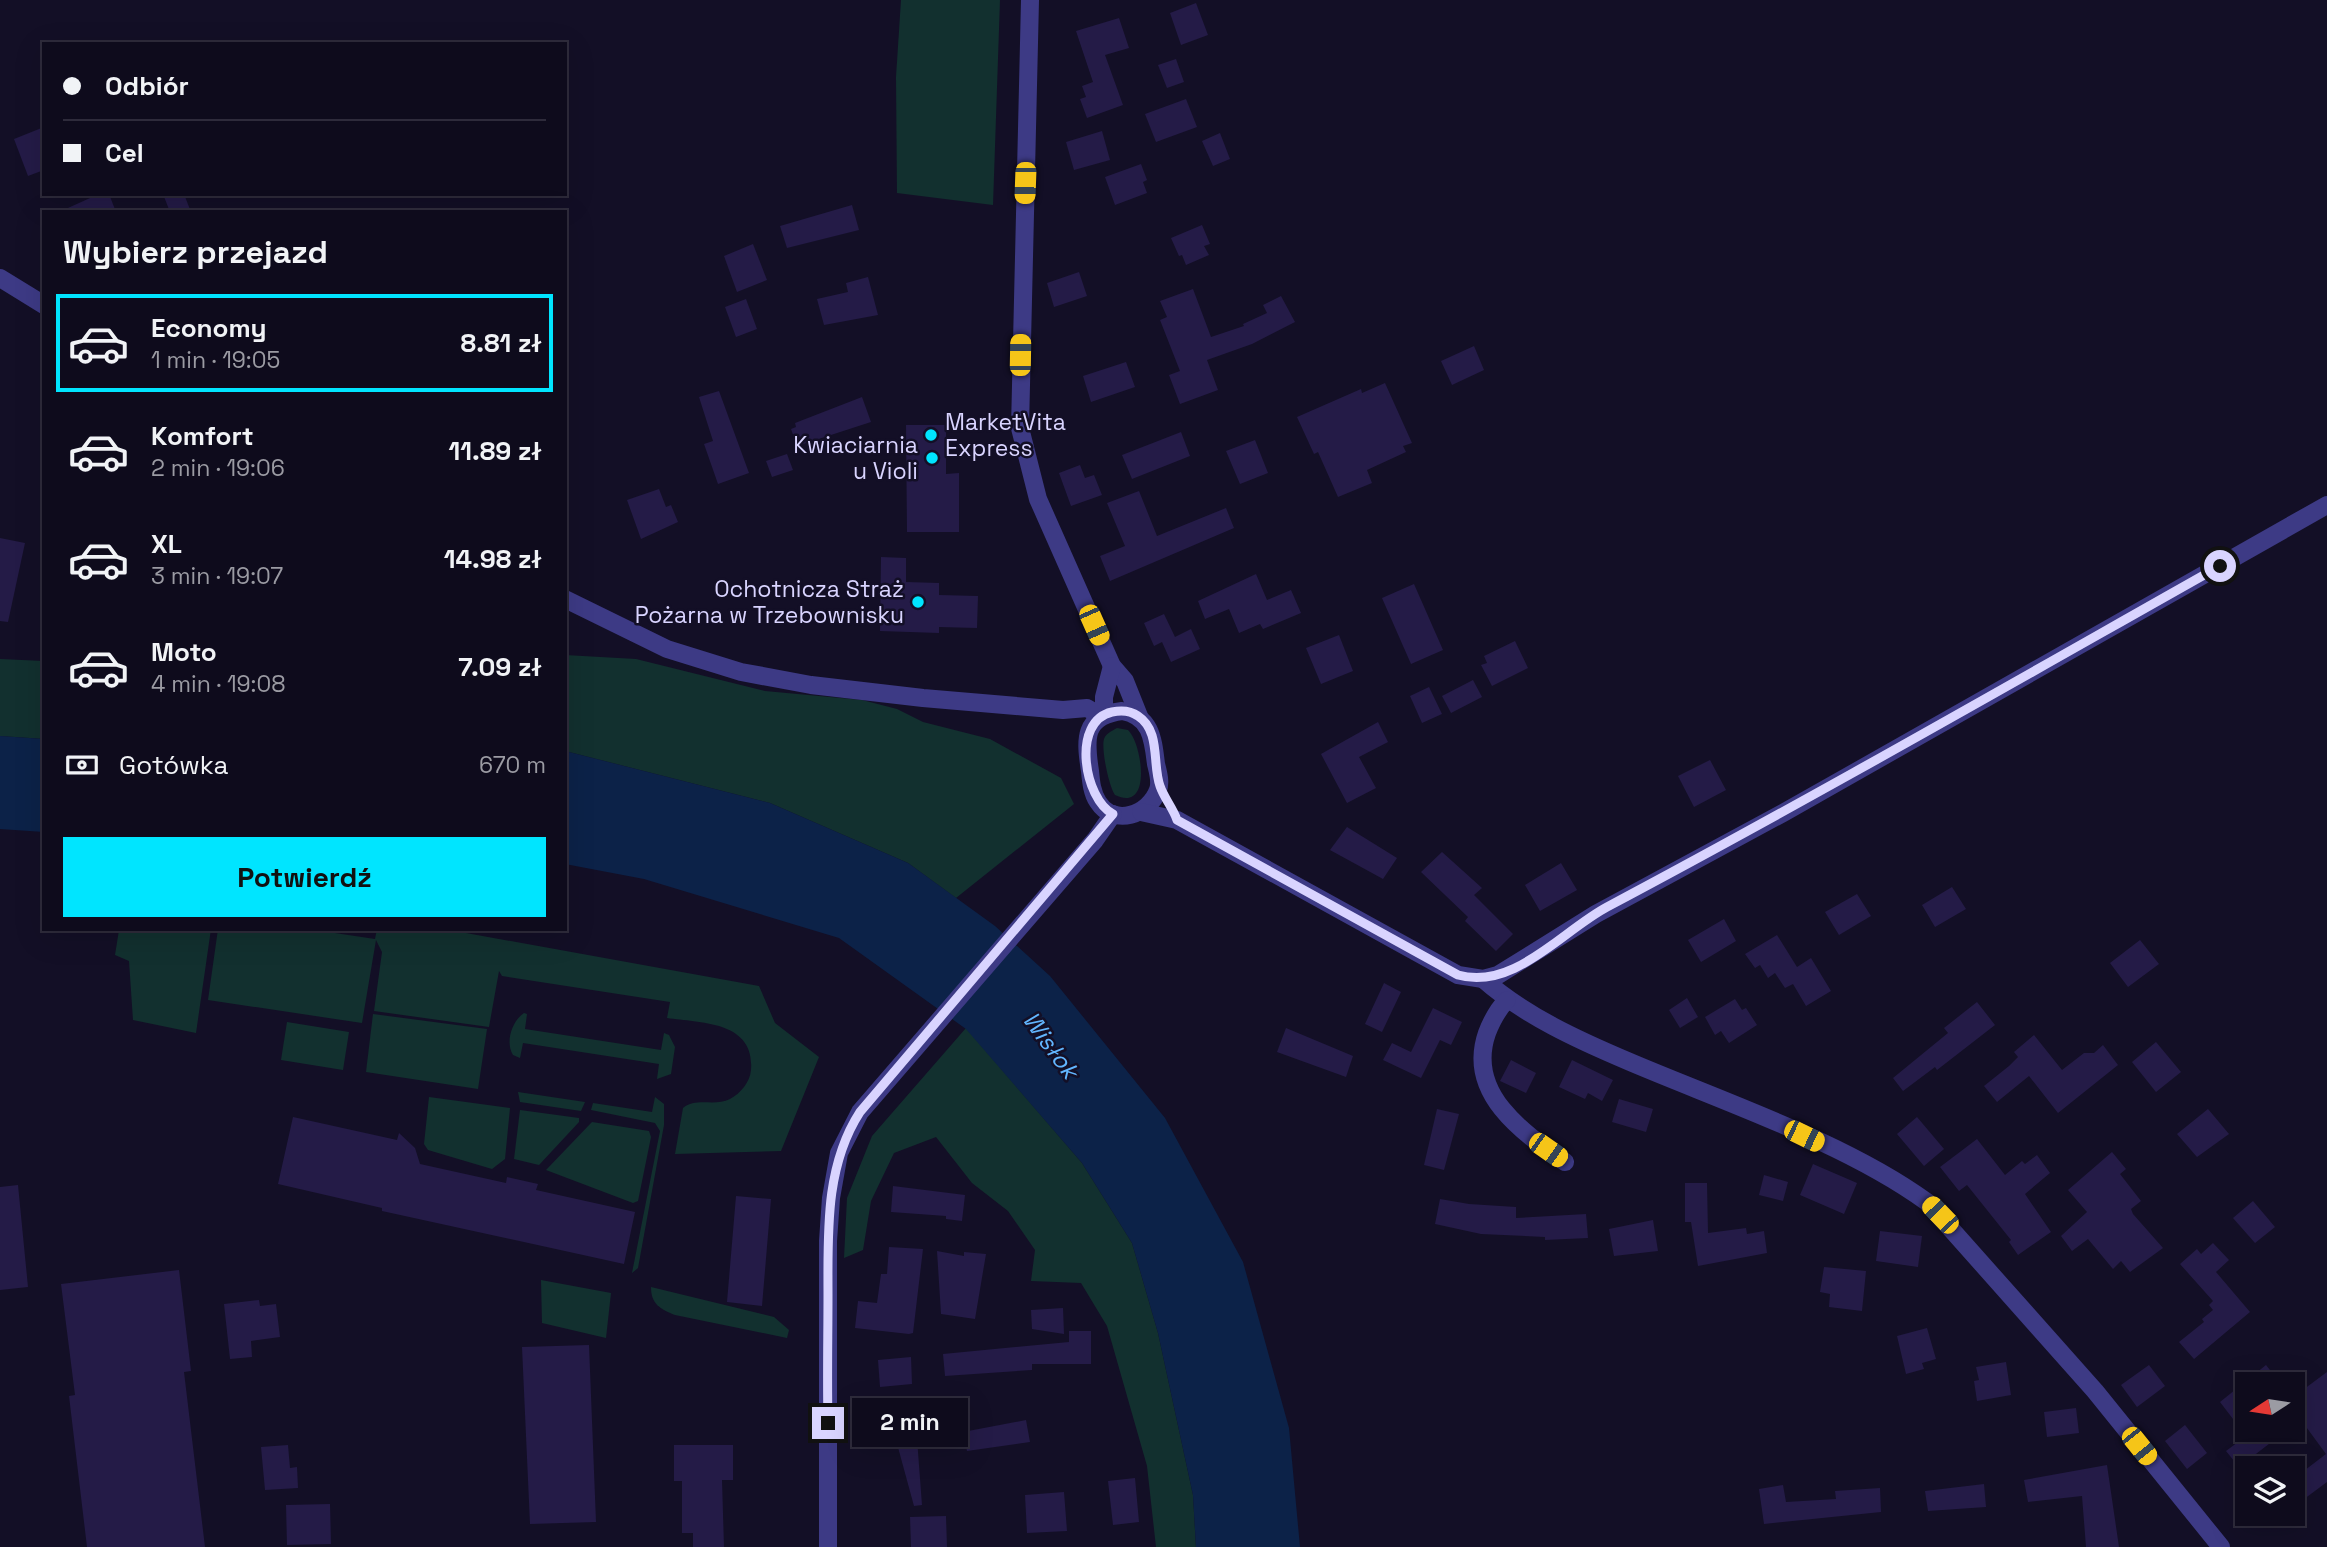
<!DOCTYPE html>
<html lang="pl">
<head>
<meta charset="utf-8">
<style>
  body { margin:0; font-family:"Space Grotesk",sans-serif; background:#171425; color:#f1f3f6; height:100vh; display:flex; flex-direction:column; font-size:26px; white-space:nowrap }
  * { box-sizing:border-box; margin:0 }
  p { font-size:23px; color:#9b9ba3 }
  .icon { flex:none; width:38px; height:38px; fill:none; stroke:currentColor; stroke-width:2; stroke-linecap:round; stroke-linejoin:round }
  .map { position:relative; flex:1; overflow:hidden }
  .details { position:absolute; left:42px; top:210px; width:525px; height:721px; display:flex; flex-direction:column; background:#0e0b1c; border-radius:0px; box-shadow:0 7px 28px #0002,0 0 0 2px #2e2b3b }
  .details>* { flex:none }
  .banner { position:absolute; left:42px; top:42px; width:525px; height:154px; border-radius:0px; box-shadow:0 7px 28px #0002,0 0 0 2px #2e2b3b; display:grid; align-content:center; height:154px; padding:0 21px; background:#0e0b1c }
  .needle { width:46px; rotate:258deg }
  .controls { position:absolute; left:2235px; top:1372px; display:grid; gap:14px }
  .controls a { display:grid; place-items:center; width:70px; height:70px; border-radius:0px; background:#0e0b1c; box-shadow:0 7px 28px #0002,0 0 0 2px #2e2b3b; font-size:35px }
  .end { position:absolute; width:32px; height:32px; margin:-16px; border:9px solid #d9d4ff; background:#111; box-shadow:0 0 0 4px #111 }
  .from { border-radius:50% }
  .bubble { position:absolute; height:49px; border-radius:0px; background:#0e0b1c; box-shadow:0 7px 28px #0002,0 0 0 2px #2e2b3b; font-size:23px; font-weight:800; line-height:49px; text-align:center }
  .car { position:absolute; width:21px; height:42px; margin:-21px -10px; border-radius:9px; box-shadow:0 0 5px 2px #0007; background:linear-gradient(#f5c518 24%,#345 0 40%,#f5c518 0 76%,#345 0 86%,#f5c518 0) }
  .banner b { display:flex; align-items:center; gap:24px; height:66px; font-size:26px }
  .banner b+b { border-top:2px solid #2e2b3b }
  .banner i { width:18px; height:18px; background:#f1f3f6 }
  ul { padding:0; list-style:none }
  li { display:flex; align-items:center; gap:21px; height:98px; margin:0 14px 10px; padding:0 7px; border:4px solid transparent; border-radius:0px }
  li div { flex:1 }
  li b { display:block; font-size:26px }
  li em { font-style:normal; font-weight:800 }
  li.active { border-color:#00e5ff }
  li>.icon { width:63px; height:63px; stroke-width:1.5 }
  h2 { padding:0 21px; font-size:32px; line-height:84px }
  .pay { display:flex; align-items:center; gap:18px; height:77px; padding:0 21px; font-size:26px }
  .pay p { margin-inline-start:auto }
  .button { display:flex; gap:14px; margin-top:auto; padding:14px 21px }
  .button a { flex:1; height:80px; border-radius:0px; background:#00e5ff; color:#111; font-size:28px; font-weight:800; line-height:80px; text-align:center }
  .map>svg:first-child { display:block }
  .green { fill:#12302f }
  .water { fill:#0c2248 }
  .building { fill:#241b47 }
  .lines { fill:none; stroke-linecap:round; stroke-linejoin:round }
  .minor { stroke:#3d3a85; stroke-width:18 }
  .route { stroke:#d9d4ff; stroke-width:9 }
  .poi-dot { fill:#00e5ff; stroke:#130f26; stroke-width:2.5 }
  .labels { text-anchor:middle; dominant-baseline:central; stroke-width:5; stroke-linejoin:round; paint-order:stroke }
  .poi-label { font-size:23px; fill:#d9d4ff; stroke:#130f26; text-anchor:end }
  .water-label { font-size:24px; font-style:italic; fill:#62b6ff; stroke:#130f26 }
</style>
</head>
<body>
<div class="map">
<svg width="2327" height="1547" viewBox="0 0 2327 1547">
  <rect width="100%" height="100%" fill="#130f26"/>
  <g class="green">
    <path d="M901,0H1000L993,205L897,193L896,77Z"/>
    <path d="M565,655L636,659L765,691L862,700L897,709L923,722L990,739L1061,778L1074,804L956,898L908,863L770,803L565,751Z"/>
    <path d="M0,659L44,661V739L0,736Z"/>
    <path d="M1117,728L1128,730C1142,743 1153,813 1115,795C1109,787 1101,749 1104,739C1106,733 1112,731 1117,728Z"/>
    <path d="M211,929L196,1033L133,1020L129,961L115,955L119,930Z"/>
    <path d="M218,929H308L375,939L377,929H444L759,986L775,1023L819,1057L781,1151L675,1154L683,1108C696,1097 715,1107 730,1099C741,1093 750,1082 751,1070C755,1021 701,1023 667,1018L670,1002L502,976L499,971L489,1027L374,1011L382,952L376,940L362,1023L208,1000Z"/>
    <path d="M524,1013L527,1014L525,1029L661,1050L664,1033L669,1035L675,1047L671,1074L657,1079L659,1064L523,1043L520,1058L513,1055C505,1042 512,1021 524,1013Z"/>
    <path d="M373,1014L487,1029L478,1089L366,1072Z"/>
    <path d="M287,1022L349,1032L343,1070L281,1060Z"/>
    <path d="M966,1028L1082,1163L1132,1243L1158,1333L1193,1495L1196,1547H1156L1147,1466L1107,1326L1081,1283L1031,1281L1035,1250L1008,1211L972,1183L936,1137L894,1153L871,1201L863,1250L844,1258L847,1198L872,1136Z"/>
    <path d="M518,1092L585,1102L581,1111L520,1102Z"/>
    <path d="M429,1097L510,1108L505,1159L492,1169L428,1150L424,1144Z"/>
    <path d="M655,1097L664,1104V1125L638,1268L632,1273L660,1131L655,1123L591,1110L593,1103L652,1112Z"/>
    <path d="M520,1110L579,1118V1122L539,1165L514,1159Z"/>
    <path d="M592,1122L649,1131L651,1137L638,1201L633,1203L546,1170Z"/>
    <path d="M541,1280L611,1293L606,1338L542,1323Z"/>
    <path d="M651,1287L774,1317L789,1330L787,1338L675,1315C660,1309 651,1304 651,1287Z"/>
  </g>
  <g class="water">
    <path d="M0,736L44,739V832L0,829Z"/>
    <path d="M565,751L770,803L908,863L995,926L1050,976L1165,1118L1243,1262L1289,1428L1300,1547H1196L1193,1495L1158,1333L1132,1243L1082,1163L966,1029L839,938L644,879L565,864Z"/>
  </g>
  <g class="building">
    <path d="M1196,3L1208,35L1181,45L1170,13Z"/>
    <path d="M1119,18L1129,48L1105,55L1123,105L1087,118L1080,99L1086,97L1082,86L1093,82L1076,31Z"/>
    <path d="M1176,59L1184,82L1167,88L1158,65Z"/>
    <path d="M1186,99L1197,127L1156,142L1145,114Z"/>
    <path d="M44,127V170L28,176L14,139Z"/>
    <path d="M1102,131L1110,160L1074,170L1066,142Z"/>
    <path d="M1220,133L1230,159L1213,166L1202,141Z"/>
    <path d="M1141,164L1147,180L1143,182L1147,193L1115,205L1105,177Z"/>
    <path d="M99,194H109L116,212H59Z"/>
    <path d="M163,194H184L191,212H170Z"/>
    <path d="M852,205L859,230L787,248L780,226Z"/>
    <path d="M1202,225L1210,244L1204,246L1209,255L1186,265L1182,255L1179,256L1171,238Z"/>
    <path d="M753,244L767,280L737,292L724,256Z"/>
    <path d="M1079,272L1087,296L1054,307L1047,283Z"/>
    <path d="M868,277L878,315L824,325L817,299L848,292L846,283Z"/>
    <path d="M1193,289L1211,337L1244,326L1243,324L1267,313L1263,305L1281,296L1295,322L1252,344L1207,360L1218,390L1180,404L1169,375L1180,371L1160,320L1167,317L1160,301Z"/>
    <path d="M746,299L757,329L736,337L725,307Z"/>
    <path d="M1474,346L1484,370L1452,385L1441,361Z"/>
    <path d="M1126,362L1135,387L1091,402L1083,376Z"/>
    <path d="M1385,383L1412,443L1403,446L1406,452L1367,470L1372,483L1338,497L1318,452L1314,454L1297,417L1361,389L1362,393Z"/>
    <path d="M719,391L749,473L718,484L704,444L713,441L699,397Z"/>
    <path d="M862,397L871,422L797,446L791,429L796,427L795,423Z"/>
    <path d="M906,425H946V474L959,473V532H907Z"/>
    <path d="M1181,432L1190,456L1132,479L1122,455Z"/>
    <path d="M1255,440L1268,473L1240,484L1226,451Z"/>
    <path d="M787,454L793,470L772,477L766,461Z"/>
    <path d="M1080,465L1085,478L1094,475L1102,495L1071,506L1059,473Z"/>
    <path d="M659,489L666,507L671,505L678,522L641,539L627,500Z"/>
    <path d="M1139,491L1157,536L1226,508L1234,528L1110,581L1100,556L1125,546L1107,503Z"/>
    <path d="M0,538L25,543L8,622L0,621Z"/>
    <path d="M881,557L906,558V582L939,583V595L978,596L977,628L939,627V633L880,631Z"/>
    <path d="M1256,574L1267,600L1291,590L1301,613L1263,629L1260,624L1239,633L1229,609L1205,619L1198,601Z"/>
    <path d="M1414,584L1443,650L1411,664L1382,598Z"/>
    <path d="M1164,614L1175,637L1191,629L1200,649L1171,662L1162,642L1154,646L1144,623Z"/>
    <path d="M1339,635L1353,671L1321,684L1306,648Z"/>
    <path d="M1515,641L1528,668L1492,686L1481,665L1487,663L1484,656Z"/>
    <path d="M1473,680L1482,697L1451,713L1442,696Z"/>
    <path d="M1429,687L1442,714L1422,723L1410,696Z"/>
    <path d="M1378,722L1388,742L1359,757L1376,788L1347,803L1321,754Z"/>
    <path d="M1710,760L1726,790L1694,807L1678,776Z"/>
    <path d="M1347,827L1397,858L1383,879L1330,850Z"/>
    <path d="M1442,852L1482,888L1474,895L1513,934L1496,951L1465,921L1468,917L1421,872Z"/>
    <path d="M1561,863L1577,890L1540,911L1525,885Z"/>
    <path d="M1952,887L1966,909L1935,927L1922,905Z"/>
    <path d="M1857,894L1871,916L1839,935L1825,912Z"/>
    <path d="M1724,919L1736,941L1701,962L1688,940Z"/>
    <path d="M1777,935L1797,967L1811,958L1831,991L1806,1006L1793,984L1785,988L1775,973L1768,978L1760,965L1755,968L1745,954Z"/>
    <path d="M2140,940L2159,964L2128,987L2110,963Z"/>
    <path d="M1384,983L1401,992L1382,1032L1365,1024Z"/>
    <path d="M1687,998L1698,1017L1680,1028L1669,1010Z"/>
    <path d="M1735,999L1742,1010L1746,1008L1757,1025L1729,1043L1721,1031L1715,1035L1705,1017Z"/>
    <path d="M1977,1002L1995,1025L1937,1070L1935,1067L1903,1091L1893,1078L1948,1033L1944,1028Z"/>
    <path d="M1433,1008L1462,1022L1451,1045L1440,1040L1421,1078L1383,1060L1392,1043L1411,1052Z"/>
    <path d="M1286,1028L1353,1056L1346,1077L1277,1052Z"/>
    <path d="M2034,1035L2062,1070L2084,1053H2094L2103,1045L2118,1065L2058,1113L2029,1076L1997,1102L1984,1086L2009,1066L2018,1057L2014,1052Z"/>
    <path d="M2156,1042L2181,1072L2156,1092L2132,1062Z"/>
    <path d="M1511,1060L1536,1073L1526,1093L1500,1081Z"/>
    <path d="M1572,1060L1613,1080L1602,1101L1588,1093L1585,1099L1559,1087Z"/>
    <path d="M1619,1099L1653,1109L1646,1132L1612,1122Z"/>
    <path d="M1437,1109L1459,1114L1444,1170L1424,1165Z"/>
    <path d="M2208,1109L2229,1134L2197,1157L2177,1134Z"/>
    <path d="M293,1117L397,1140L399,1133L415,1148L420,1164L506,1183L507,1177L538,1184L536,1190L635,1212L624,1264L382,1211V1208L278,1184Z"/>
    <path d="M1917,1117L1944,1149L1924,1166L1897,1134Z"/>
    <path d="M1977,1139L2005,1175L2022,1161L2025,1164L2037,1155L2050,1173L2025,1194L2051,1232L2018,1255L2009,1242L2011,1240L1967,1185L1959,1191L1940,1167Z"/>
    <path d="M2112,1152L2126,1169L2120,1174L2141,1201L2131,1209L2133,1214L2163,1248L2130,1272L2121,1261L2113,1269L2088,1239L2072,1251L2061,1236L2087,1212L2068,1190Z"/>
    <path d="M1813,1164L1857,1183L1844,1214L1800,1195Z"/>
    <path d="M1764,1175L1788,1182L1783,1201L1759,1195Z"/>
    <path d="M1685,1183H1707L1708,1233L1746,1228L1747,1234L1764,1231L1767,1253L1698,1266L1691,1222H1685Z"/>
    <path d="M18,1185L28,1287L0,1290V1187Z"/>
    <path d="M893,1186L965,1195L962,1221L946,1219V1216L891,1212Z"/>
    <path d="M736,1196L771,1199L762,1306L727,1302Z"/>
    <path d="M1440,1199L1469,1204L1516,1207V1218L1586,1214L1588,1238L1545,1240V1237L1481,1234L1435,1224Z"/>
    <path d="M2253,1201L2275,1227L2255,1243L2233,1218Z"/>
    <path d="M1653,1220L1658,1251L1614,1256L1609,1229Z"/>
    <path d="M1880,1231L1922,1236L1918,1267L1876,1261Z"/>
    <path d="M2213,1243L2229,1260L2216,1272L2250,1312L2194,1359L2179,1342L2204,1322L2202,1319L2213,1310L2209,1305L2213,1301L2180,1264L2197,1249L2201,1254Z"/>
    <path d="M889,1247L923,1249L913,1333L909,1334L855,1328L858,1301L877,1303L881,1274H887Z"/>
    <path d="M937,1251L964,1256V1252L986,1254L975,1319L941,1314Z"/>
    <path d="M1824,1267L1866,1271L1862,1311L1829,1307L1830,1294L1820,1292Z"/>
    <path d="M179,1270L191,1371L184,1372L205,1547H87L69,1396L75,1395L61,1284Z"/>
    <path d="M259,1300L260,1306L276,1304L280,1337L251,1341L252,1357L230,1359L224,1304Z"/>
    <path d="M1063,1308L1064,1334L1032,1329L1031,1310Z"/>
    <path d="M1927,1328L1936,1359L1922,1363L1924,1369L1906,1374L1897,1336Z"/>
    <path d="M1069,1331H1091V1364H1032V1370L945,1376L943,1354L1069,1342Z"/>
    <path d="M589,1345L596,1522L530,1524L522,1347Z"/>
    <path d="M911,1357L912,1384L880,1387L878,1360Z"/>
    <path d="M2006,1362L2011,1395L1977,1401L1974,1381L1979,1380L1976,1367Z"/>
    <path d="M2149,1365L2165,1386L2137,1407L2121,1385Z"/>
    <path d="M2266,1365L2281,1384H2247V1435L2253,1430H2287L2239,1467L2226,1451L2246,1436L2220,1402Z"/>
    <path d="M2327,1372V1482L2292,1508V1480L2326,1454L2304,1424L2292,1433V1398Z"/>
    <path d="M2076,1408L2079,1433L2047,1437L2044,1412Z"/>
    <path d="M915,1412L922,1505L914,1506L896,1440L887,1443L881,1421Z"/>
    <path d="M1026,1420L1030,1442L967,1451L963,1432Z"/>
    <path d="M2185,1425L2207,1453L2187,1469L2165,1441Z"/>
    <path d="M288,1445L290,1468L297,1467L298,1488L265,1490L261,1447Z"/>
    <path d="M674,1445H733V1480H722L724,1547H693V1533H682V1481H674Z"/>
    <path d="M2107,1465L2119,1547H2086L2082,1496L2028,1502L2024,1480Z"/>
    <path d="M1135,1478L1139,1522L1113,1525L1108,1481Z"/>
    <path d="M1984,1484L1986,1507L1928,1511L1925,1491Z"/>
    <path d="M1783,1485L1786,1502L1836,1499L1835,1491L1880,1488L1881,1512L1764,1524L1759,1489Z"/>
    <path d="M1064,1492L1067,1531L1027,1533L1025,1495Z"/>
    <path d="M330,1504L331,1544L287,1545L286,1505Z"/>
    <path d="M946,1516L947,1547H911L910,1517Z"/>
  </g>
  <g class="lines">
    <g class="minor">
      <path d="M1030,0L1020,428L1038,499L1112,666L1125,681L1139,716"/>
      <path d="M0,278L44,305"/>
      <path d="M565,599L667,649L741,672L811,685L923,698L1063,710L1087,708L1101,716"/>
      <path d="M1122,711C1151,716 1153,739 1156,764C1158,772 1161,782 1158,790C1149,815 1114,827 1098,802C1092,793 1091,782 1090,771C1085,739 1083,716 1122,711Z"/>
      <path d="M1104,715V697L1112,666"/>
      <path d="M1141,812L1177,820L1458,975L1483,979L1498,975L1596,914L1783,813L2327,505"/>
      <path d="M1483,979C1525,1016 1578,1040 1630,1062C1724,1102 1846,1143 1927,1202L2095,1391L2221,1547"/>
      <path d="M1507,1000C1497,1010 1492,1020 1487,1033C1466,1093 1522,1132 1565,1162"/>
      <path d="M828,1547V1241L831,1198L839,1153L860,1112L1095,840L1113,814"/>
    </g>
  </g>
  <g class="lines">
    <path class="route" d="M828,1423C827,1380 828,1337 828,1294C828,1232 825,1166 860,1112L1113,814C1084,799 1071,721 1112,712C1121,710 1131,711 1138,716C1161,731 1152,764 1160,786C1164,798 1173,808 1177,820L1458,975C1513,991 1562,931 1607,907C1814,797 2016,681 2220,566"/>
  </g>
  <g class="poi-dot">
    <circle cx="931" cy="435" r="7"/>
    <circle cx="932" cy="458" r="7"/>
    <circle cx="918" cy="602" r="7"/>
  </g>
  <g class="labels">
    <g class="poi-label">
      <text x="945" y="422" text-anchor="start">MarketVita<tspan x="945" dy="26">Express</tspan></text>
      <text x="918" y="445">Kwiaciarnia<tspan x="918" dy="26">u Violi</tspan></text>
      <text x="904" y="589">Ochotnicza Straż<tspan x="904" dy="26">Pożarna w Trzebownisku</tspan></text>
    </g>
    <g class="water-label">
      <text transform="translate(1051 1045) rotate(54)">Wisłok</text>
    </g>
  </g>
</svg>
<div class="controls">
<a><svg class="needle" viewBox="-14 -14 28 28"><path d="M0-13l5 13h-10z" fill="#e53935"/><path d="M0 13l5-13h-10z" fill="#9b9ba3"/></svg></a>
<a><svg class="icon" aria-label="layers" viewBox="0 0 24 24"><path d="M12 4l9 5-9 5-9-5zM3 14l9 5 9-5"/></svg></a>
</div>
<i class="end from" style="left:2220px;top:566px"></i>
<i class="end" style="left:828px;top:1423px"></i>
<div class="bubble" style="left:852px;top:1398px;width:116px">2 min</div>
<i class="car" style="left:1025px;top:183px;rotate:182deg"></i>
<i class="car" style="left:1020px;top:355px;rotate:1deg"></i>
<i class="car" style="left:1094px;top:625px;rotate:156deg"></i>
<i class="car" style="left:1804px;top:1136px;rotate:116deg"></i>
<i class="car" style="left:1548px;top:1150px;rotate:125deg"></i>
<i class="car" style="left:1940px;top:1215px;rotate:316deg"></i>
<i class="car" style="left:2139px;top:1446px;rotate:141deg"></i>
<div class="banner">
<b><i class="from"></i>Odbiór</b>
<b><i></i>Cel</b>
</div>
<section class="details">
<h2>Wybierz przejazd</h2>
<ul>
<li class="active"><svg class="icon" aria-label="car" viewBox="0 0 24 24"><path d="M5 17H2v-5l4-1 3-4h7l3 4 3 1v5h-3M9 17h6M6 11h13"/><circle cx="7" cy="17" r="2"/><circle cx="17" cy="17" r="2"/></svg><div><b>Economy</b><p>1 min · 19:05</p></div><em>8.81 zł</em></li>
<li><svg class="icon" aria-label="car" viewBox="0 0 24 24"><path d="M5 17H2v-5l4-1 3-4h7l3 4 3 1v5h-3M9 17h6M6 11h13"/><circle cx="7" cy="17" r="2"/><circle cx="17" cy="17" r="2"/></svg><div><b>Komfort</b><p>2 min · 19:06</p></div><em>11.89 zł</em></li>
<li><svg class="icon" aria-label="car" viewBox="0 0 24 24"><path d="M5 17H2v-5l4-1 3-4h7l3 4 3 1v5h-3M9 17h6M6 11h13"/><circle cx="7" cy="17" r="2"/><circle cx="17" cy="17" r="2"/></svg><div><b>XL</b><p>3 min · 19:07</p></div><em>14.98 zł</em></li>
<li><svg class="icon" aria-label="car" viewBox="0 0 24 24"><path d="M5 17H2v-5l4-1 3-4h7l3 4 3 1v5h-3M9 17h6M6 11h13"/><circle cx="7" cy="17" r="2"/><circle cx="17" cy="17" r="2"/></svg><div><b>Moto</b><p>4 min · 19:08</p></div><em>7.09 zł</em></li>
</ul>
<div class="pay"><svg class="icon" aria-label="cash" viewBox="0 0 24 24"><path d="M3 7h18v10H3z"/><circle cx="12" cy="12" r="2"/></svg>Gotówka<p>670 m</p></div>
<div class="button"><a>Potwierdź</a></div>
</section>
</div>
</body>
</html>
